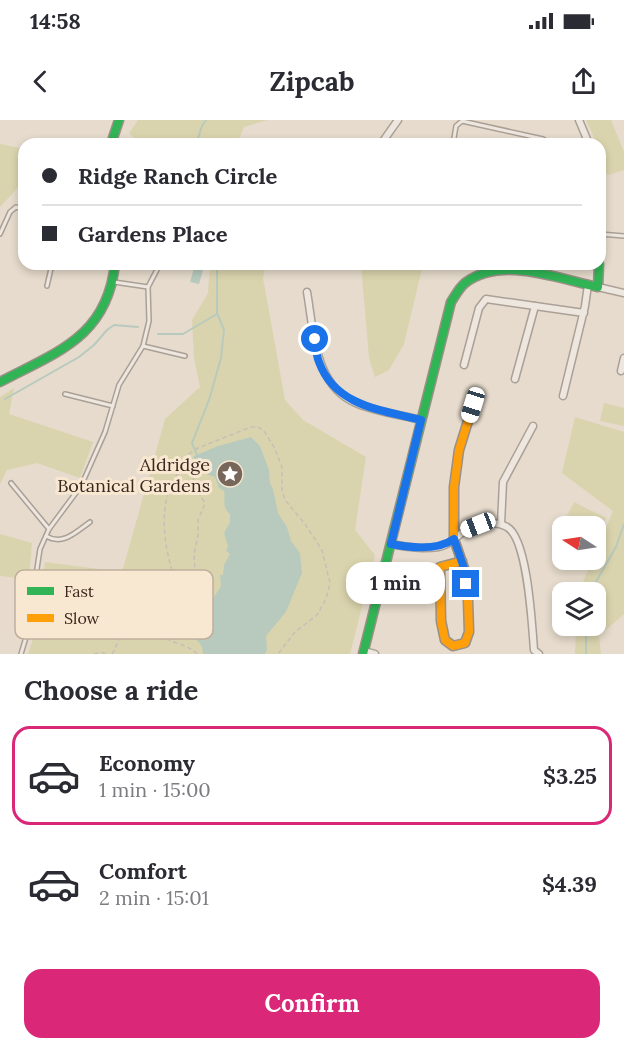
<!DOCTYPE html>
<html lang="en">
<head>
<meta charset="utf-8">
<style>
  body { margin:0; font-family:Lora,serif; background:#f7f7f7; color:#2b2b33; height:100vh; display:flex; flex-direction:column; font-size:22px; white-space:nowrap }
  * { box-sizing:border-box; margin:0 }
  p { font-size:20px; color:#7c7c81 }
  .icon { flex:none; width:33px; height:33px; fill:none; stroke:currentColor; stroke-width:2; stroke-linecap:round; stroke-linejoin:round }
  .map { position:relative; height:534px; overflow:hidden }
  .drawer { display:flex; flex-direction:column; background:#fff; flex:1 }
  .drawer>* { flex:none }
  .guide { position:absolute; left:18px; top:18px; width:588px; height:132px; border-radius:18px; box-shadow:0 3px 9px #0003; display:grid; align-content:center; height:132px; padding:0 24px; background:#fff }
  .needle { width:39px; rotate:282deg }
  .fabs { position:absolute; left:552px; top:396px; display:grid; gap:12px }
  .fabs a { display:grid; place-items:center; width:54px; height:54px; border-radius:12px; background:#fff; box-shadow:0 3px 9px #0003; font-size:30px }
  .end { position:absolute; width:27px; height:27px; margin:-14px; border:8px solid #1a73e8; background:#fff; box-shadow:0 0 0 3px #fff }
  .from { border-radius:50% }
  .bubble { position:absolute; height:42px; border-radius:18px; background:#fff; box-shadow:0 3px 9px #0003; font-size:20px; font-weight:700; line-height:42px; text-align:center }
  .car { position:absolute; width:18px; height:36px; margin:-18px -9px; border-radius:8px; box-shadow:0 0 4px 2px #0007; background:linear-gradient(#fff 24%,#345 0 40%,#fff 0 76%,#345 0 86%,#fff 0) }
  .guide b { display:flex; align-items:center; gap:21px; height:57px; font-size:22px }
  .guide b+b { border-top:2px solid #e1e1e2 }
  .guide i { width:15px; height:15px; background:#2b2b33 }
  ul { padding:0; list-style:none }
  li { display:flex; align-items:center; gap:18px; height:99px; margin:0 12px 9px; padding:0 12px; border:3px solid transparent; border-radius:18px }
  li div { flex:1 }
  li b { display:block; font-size:22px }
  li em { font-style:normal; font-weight:700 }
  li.selected { border-color:#db2777 }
  li>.icon { width:54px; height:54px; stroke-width:1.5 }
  h2 { padding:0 24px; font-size:27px; line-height:72px }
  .button { display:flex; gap:12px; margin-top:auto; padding:12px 24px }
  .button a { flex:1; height:69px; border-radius:18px; background:#db2777; color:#fff; font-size:24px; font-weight:700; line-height:69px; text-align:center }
  .status { display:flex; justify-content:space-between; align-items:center; height:42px; padding:0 30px; background:#fff; direction:ltr }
  .status svg { height:16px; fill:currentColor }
  header { display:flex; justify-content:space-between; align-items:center; height:78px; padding:0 24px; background:#fff; font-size:27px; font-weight:700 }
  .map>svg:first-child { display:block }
  .green { fill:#dad4ae }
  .water { fill:#b8cabd }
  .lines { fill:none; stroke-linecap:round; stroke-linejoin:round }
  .stream { stroke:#b8cabd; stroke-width:2 }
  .lane-casing { stroke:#aba096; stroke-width:6 }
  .street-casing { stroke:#aba096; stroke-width:9 }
  .fast-casing { stroke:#9b9086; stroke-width:11 }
  .slow-casing { stroke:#9b9086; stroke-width:11 }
  .path { stroke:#c7beb6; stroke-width:1.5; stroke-dasharray:4.5 3; stroke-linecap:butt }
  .lane { stroke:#eee7df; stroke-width:3 }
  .street { stroke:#eee7df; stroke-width:6 }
  .fast { stroke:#30b455; stroke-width:8 }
  .slow { stroke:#ff9f0a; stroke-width:8 }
  .route { stroke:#1a73e8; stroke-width:8 }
  .labels { text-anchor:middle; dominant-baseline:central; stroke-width:6; stroke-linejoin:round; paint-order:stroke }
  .poi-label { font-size:18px; fill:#3b271d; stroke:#f8e8d2; text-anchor:end }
  .key { fill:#f8e8d2; stroke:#bfae9c; stroke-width:1.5 }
  .key-label { font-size:16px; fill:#3b271d }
</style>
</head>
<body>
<div class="status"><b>14:58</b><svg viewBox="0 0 49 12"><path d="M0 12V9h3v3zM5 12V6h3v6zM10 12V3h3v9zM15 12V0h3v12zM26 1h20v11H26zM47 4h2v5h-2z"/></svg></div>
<header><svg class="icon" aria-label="back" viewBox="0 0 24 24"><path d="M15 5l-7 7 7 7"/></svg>Zipcab<svg class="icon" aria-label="share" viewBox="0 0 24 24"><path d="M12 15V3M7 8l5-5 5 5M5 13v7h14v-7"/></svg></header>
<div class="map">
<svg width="624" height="534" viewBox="0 0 624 534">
  <rect width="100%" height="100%" fill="#e6dbcc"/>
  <g class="green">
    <path d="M138,0H267L244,7L237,24H141L129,13Z"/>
    <path d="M586,0H611L624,32V50L608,55L601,49L600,24H597Z"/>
    <path d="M0,24L24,29V61L0,87Z"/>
    <path d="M210,144H266L263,158L285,280L303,300L366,337L355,410L375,435L350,534H28L35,513L45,442L122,452L165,299L200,267L194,238L192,200L208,173Z"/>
    <path d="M361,144H423L404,224L389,250L375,257L369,238Z"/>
    <path d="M14,268L9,294L93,322L80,358L37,343L7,350L0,364V277Z"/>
    <path d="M604,283L624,288V306L600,301Z"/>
    <path d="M575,297L624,312V494L599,516L601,534H575L576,506H596V472H579L592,440H596V432L613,391L562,353Z"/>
    <path d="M574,382L606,398L596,419V406H562V421L556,418Z"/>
    <path d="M0,414L32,423L29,459L0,456Z"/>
  </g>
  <g class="water">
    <path d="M194,148L203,150L199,164L190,162Z"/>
    <path d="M251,317L260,326L269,350L270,363L273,369L278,393L287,407L291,421L300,433L302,453L286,492L266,516L267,530L265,534H203C202,515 186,516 171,519L164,514V507L161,504L163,497L169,496L170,492L176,488L181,489L183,495L198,494L200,489H206L221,466L220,455H223L224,445L230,434L226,431L228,426L224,413L230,402V394C221,387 226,380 224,371L219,368L215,357L194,350V336L218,326Z"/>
  </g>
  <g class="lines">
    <g class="stream">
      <path d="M196,24L202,6L206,0"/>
      <path d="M158,214H183L217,194"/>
      <path d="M5,279L79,237L94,225L107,210L114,205L138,207"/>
      <path d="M197,335L192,323L209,280L221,238L224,210L217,193V144"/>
      <path d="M590,472L616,427L624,404"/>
      <path d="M586,506V534"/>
    </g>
    <defs>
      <g id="lane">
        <path d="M453,24L456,6L462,1L543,19L550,24"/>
        <path d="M0,114L10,92L16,87L24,90"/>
        <path d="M600,114L624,116"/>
        <path d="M114,162L148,167"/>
        <path d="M47,166L52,144"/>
        <path d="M143,226L185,236"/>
        <path d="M65,274L113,286"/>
        <path d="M11,363L49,409"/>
        <path d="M46,416C63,426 76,412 90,402"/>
        <path d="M21,534L27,514L40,429L49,409L81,366L105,312L119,265L143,226L149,201L148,167L160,144"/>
      </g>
      <g id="street">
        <path d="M579,0L589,24"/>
        <path d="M381,24L398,0"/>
        <path d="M598,167L624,173"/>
        <path d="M307,172C314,212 314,267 358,284C378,292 401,295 421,300"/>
        <path d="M464,245L479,188L486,179L584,193"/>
        <path d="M621,251L624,238"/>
        <path d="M515,259L535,186"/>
        <path d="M563,276L585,186L588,165"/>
        <path d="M501,404L503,362L533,306"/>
        <path d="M391,424C405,427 432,431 445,425C454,421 460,413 468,409C481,404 494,400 507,407C528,419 532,506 534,530L539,534"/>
        <path d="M364,531L375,534"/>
      </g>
      <g id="fast">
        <path d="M111,24L119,0"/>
        <path d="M0,262C57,232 107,217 115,144"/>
        <path d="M363,534L451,182C455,176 459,168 465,163C502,135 558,159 598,167L599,144"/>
      </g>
      <path id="slow" d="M462,441L440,447L441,501L445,520L453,526L465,523L469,512L468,480L464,448L454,419V367L459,330L473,285"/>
    </defs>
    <use href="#lane" class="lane-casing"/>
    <use href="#street" class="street-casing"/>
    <use href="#fast" class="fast-casing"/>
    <use href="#slow" class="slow-casing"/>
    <g class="path">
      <path d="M179,472C168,441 158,404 169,370C173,359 181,348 186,337"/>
      <path d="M94,534L101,532L106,534"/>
      <path d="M112,534C121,521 123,495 138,488C145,485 156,487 163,487"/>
      <path d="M197,534C185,521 165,525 158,509C157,494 165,478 180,473C187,471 193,473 199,469L200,461L195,451L194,434L198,415V400L205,383L196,369L187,335L198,328L251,307H258L264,311L274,327L282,347V370L285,380L305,404L322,430L330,463L326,479L317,495L295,512L278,534"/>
    </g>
    <use href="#lane" class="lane"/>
    <use href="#street" class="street"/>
    <use href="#fast" class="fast"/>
    <use href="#slow" class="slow"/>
  </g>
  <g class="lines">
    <path class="route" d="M315,219C316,226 316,235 319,242C335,286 381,290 421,300L391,424C411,428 437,431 454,419L464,448L466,464"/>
  </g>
  <defs>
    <symbol id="sight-disc" viewBox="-11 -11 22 22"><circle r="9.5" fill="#77665a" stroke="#f8e8d2"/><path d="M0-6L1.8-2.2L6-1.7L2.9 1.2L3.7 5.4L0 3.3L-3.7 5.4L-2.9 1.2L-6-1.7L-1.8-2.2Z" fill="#fff"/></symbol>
  </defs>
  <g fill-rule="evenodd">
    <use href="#sight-disc" x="215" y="339" width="30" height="30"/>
  </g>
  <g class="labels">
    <g class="poi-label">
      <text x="210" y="344">Aldridge<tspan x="210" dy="21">Botanical Gardens</tspan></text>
    </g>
  </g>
  <rect x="15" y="450" width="198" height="69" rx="9" class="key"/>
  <rect x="27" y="467" width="27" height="8" fill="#30b455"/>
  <rect x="27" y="494" width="27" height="8" fill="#ff9f0a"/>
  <g class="key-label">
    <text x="64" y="477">Fast</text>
    <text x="64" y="504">Slow</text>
  </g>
</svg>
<div class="fabs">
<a><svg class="needle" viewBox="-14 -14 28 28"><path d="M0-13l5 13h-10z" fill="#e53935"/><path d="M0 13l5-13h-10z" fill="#7c7c81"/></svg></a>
<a><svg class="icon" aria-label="layers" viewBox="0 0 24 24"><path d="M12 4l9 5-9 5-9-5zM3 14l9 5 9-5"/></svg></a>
</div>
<i class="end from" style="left:315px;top:219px"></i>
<i class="end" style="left:466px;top:464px"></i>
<div class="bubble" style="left:346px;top:442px;width:99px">1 min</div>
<i class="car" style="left:473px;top:285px;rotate:197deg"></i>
<i class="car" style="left:478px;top:405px;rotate:249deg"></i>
<div class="guide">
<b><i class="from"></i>Ridge Ranch Circle</b>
<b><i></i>Gardens Place</b>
</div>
</div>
<section class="drawer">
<h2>Choose a ride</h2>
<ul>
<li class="selected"><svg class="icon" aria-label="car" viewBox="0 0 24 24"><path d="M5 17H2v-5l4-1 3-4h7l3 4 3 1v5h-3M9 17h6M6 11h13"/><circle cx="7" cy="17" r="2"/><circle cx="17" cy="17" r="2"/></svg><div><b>Economy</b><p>1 min · 15:00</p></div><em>$3.25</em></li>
<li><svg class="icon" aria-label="car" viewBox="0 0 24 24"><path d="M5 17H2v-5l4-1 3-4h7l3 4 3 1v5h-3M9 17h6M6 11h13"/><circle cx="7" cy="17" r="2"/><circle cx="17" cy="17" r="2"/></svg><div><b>Comfort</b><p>2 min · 15:01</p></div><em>$4.39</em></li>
</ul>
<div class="button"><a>Confirm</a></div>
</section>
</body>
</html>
